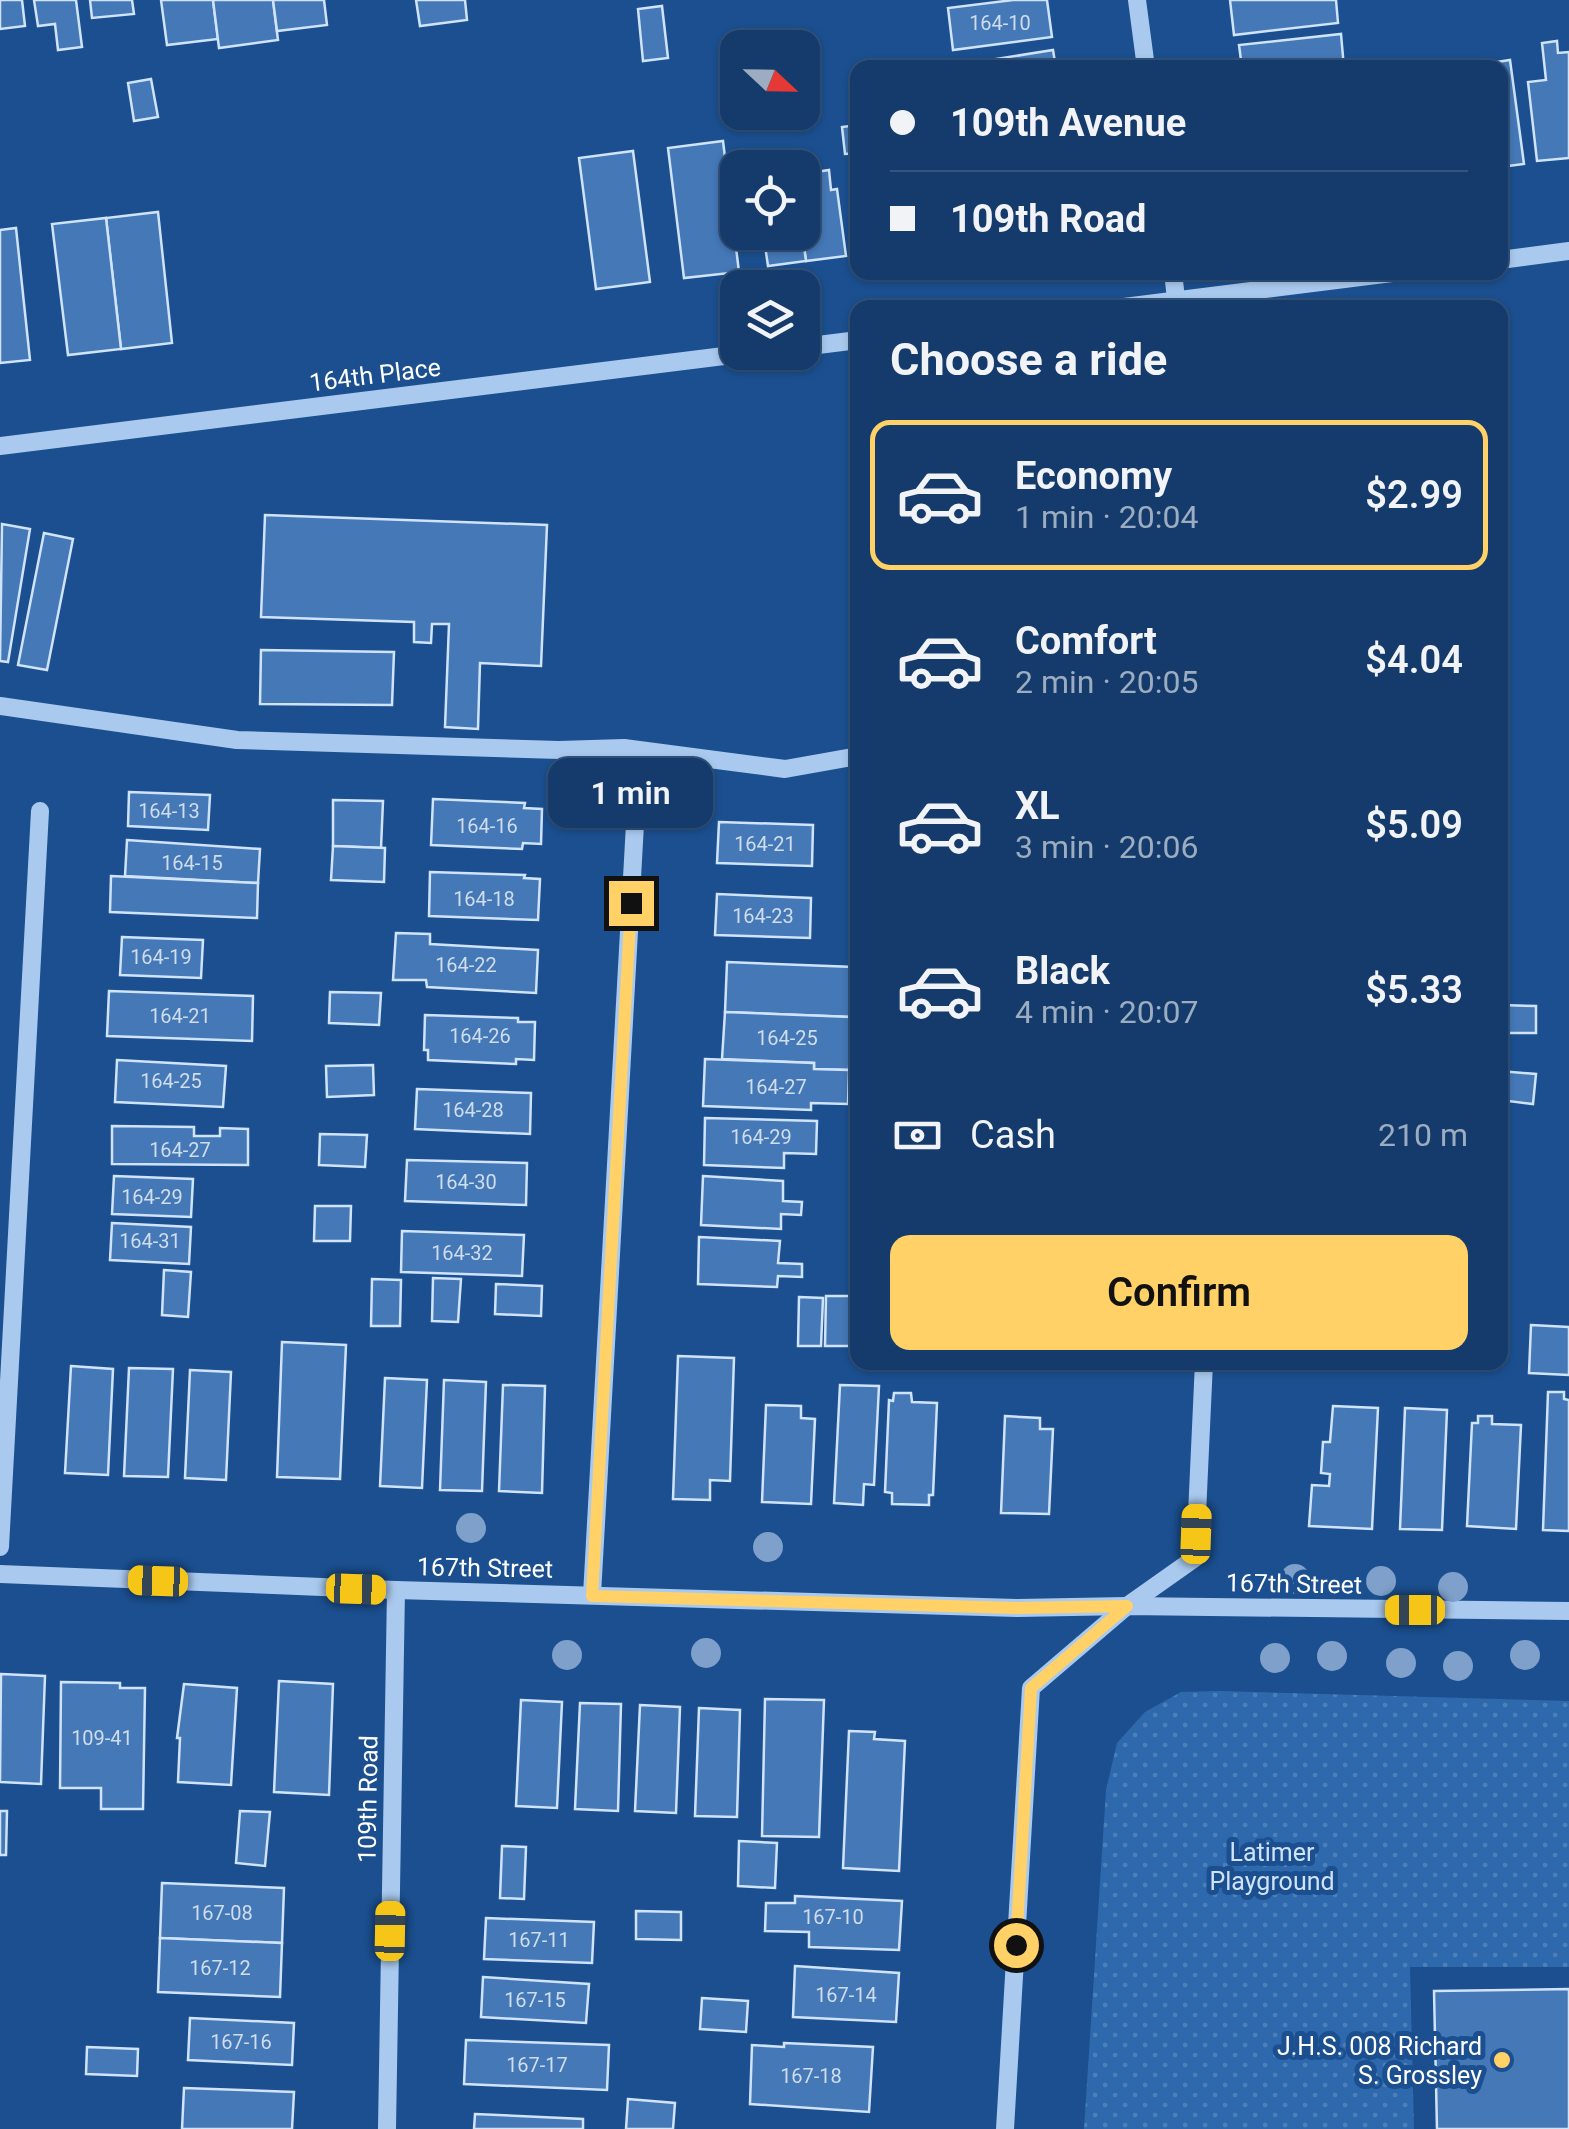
<!DOCTYPE html>
<html lang="en">
<head>
<meta charset="utf-8">
<style>
  body { margin:0; font-family:Roboto,sans-serif; background:#1d4271; color:#f1f3f6; height:100vh; display:flex; flex-direction:column; font-size:38px; white-space:nowrap }
  * { box-sizing:border-box; margin:0 }
  p { font-size:32px; color:#9dadc1 }
  .icon { flex:none; width:55px; height:55px; fill:none; stroke:currentColor; stroke-width:2; stroke-linecap:round; stroke-linejoin:round }
  .map { position:relative; flex:1; overflow:hidden }
  .details { position:absolute; left:850px; top:300px; width:658px; height:1070px; display:flex; flex-direction:column; background:#143b6b; border-radius:20px; box-shadow:0 2px 8px #0004,0 0 0 2px #33557e }
  .details>* { flex:none }
  .banner { position:absolute; left:850px; top:60px; width:658px; height:220px; border-radius:20px; box-shadow:0 2px 8px #0004,0 0 0 2px #33557e; display:grid; align-content:center; height:220px; padding:0 40px; background:#143b6b }
  .needle { width:65px; rotate:112deg }
  .tools { position:absolute; left:720px; top:30px; display:grid; gap:20px }
  .tools a { display:grid; place-items:center; width:100px; height:100px; border-radius:20px; background:#143b6b; box-shadow:0 2px 8px #0004,0 0 0 2px #33557e; font-size:50px }
  .end { position:absolute; width:45px; height:45px; margin:-22px; border:12px solid #ffd166; background:#111; box-shadow:0 0 0 5px #111 }
  .from { border-radius:50% }
  .bubble { position:absolute; height:70px; border-radius:20px; background:#143b6b; box-shadow:0 2px 8px #0004,0 0 0 2px #33557e; font-size:32px; font-weight:600; line-height:70px; text-align:center }
  .car { position:absolute; width:30px; height:60px; margin:-30px -15px; border-radius:12px; box-shadow:0 0 8px 2px #0007; background:linear-gradient(#f5c518 24%,#345 0 40%,#f5c518 0 76%,#345 0 86%,#f5c518 0) }
  .banner b { display:flex; align-items:center; gap:35px; height:95px; font-size:38px }
  .banner b+b { border-top:2px solid #33557e }
  .banner i { width:25px; height:25px; background:#f1f3f6 }
  ul { padding:0; list-style:none }
  li { display:flex; align-items:center; gap:30px; height:150px; margin:0 20px 15px; padding:0 20px; border:5px solid transparent; border-radius:20px }
  li div { flex:1 }
  li b { display:block; font-size:38px }
  li em { font-style:normal; font-weight:600 }
  li.on { border-color:#ffd166 }
  li>.icon { width:90px; height:90px; stroke-width:1.5 }
  h2 { padding:0 40px; font-size:45px; line-height:120px }
  .pay { display:flex; align-items:center; gap:25px; height:110px; padding:0 40px; font-size:38px }
  .pay p { margin-inline-start:auto }
  .action { display:flex; gap:20px; margin-top:auto; padding:20px 40px }
  .action a { flex:1; height:115px; border-radius:20px; background:#ffd166; color:#111; font-size:40px; font-weight:600; line-height:115px; text-align:center }
  .map>svg:first-child { display:block }
  .park { fill:url(#park-dots) }
  .building { fill:#4478b7; stroke:#cfe3fa; stroke-width:2.5 }
  .lines { fill:none; stroke-linecap:round; stroke-linejoin:round }
  .minor { stroke:#a9c9ee; stroke-width:18 }
  .tree { fill:#7ea0ca }
  .route { stroke:#ffd166; stroke-width:12 }
  .poi-dot { fill:#ffd166; stroke:#1b4f8f; stroke-width:4 }
  .labels { text-anchor:middle; dominant-baseline:central; stroke-width:10; stroke-linejoin:round; paint-order:stroke }
  .number-label { font-size:20px; fill:#d0dded }
  .street-label { font-size:25px; fill:#fff; stroke:#1b4f8f }
  .park-label { font-size:25px; fill:#cfe3fa; stroke:#1b4f8f }
  .poi-label { font-size:25px; fill:#fff; stroke:#1b4f8f; text-anchor:end }
</style>
</head>
<body>
<div class="map">
<svg width="1569" height="2129" viewBox="0 0 1569 2129">
  <defs>
    <pattern id="park-dots" width="8" height="8" patternUnits="userSpaceOnUse" patternTransform="scale(2.5)"><rect width="8" height="8" fill="#2e69ad"/><path d="M2 2h.1M6 6h.1" fill="none" stroke="#4d80b9" stroke-width="1.8" stroke-linecap="round"/></pattern>
  </defs>
  <rect width="100%" height="100%" fill="#1b4f8f"/>
  <path class="park" d="M1220,1691L1569,1701V1967H1410L1414,2129H1084L1106,1790L1117,1743L1145,1712L1181,1692Z"/>
  <g class="building">
    <path d="M0,0H22L25,26L0,29Z"/>
    <path d="M34,0H76L82,47L58,50L55,24L38,26Z"/>
    <path d="M90,0H132L134,14L92,18Z"/>
    <path d="M161,0H213L218,39L167,45Z"/>
    <path d="M213,0H273L278,40L219,48Z"/>
    <path d="M273,0H324L327,25L277,31Z"/>
    <path d="M416,0H465L467,20L420,26Z"/>
    <path d="M1013,0H1047L1052,37L953,50L948,8Z"/>
    <path d="M1230,0H1336L1338,23L1234,35Z"/>
    <path d="M662,6L668,58L643,61L638,9Z"/>
    <path d="M1341,34L1344,68H1242L1239,45Z"/>
    <path d="M1557,41L1558,53L1569,52V158L1537,161L1528,82L1546,80L1542,43Z"/>
    <path d="M1053,50L1056,68H965V64Z"/>
    <path d="M1510,60L1524,164L1500,167V68L1464,67Z"/>
    <path d="M151,79L158,117L134,121L128,83Z"/>
    <path d="M858,125V153L845,154L842,127Z"/>
    <path d="M723,141L739,272L684,278L668,148Z"/>
    <path d="M633,151L650,282L596,289L579,158Z"/>
    <path d="M829,170L831,190L837,189L846,256L806,261L802,232V174Z"/>
    <path d="M158,212L172,343L121,349L106,218Z"/>
    <path d="M106,218L121,349L68,355L52,224Z"/>
    <path d="M16,228L30,360L0,363V230Z"/>
    <path d="M763,232H802L806,261L768,266Z"/>
    <path d="M265,515L547,525L541,666L480,663L478,729L445,727L449,624H432L431,643L414,642V622L261,617Z"/>
    <path d="M2,524L30,529L8,662L0,661Z"/>
    <path d="M44,533L73,539L47,670L18,665Z"/>
    <path d="M261,650L394,652L392,705L260,704Z"/>
    <path d="M129,792L210,795L208,830L128,826Z"/>
    <path d="M433,799L525,803L524,808L542,809L541,844L523,843L522,849L431,845Z"/>
    <path d="M333,800L383,801L381,848L333,846Z"/>
    <path d="M719,822L813,825L812,866L717,863Z"/>
    <path d="M127,840L260,849L258,883L125,876Z"/>
    <path d="M333,846L385,848L384,882L331,880Z"/>
    <path d="M430,872L525,875L524,878L540,879L538,920L429,916Z"/>
    <path d="M111,876L258,883L257,918L110,912Z"/>
    <path d="M717,894L811,898L810,938L715,935Z"/>
    <path d="M396,933L430,934V944L538,950L536,993L427,987L426,980H393Z"/>
    <path d="M122,937L203,940L201,978L120,975Z"/>
    <path d="M727,962L854,967L851,1017L725,1012Z"/>
    <path d="M109,991L253,996L252,1041L107,1036Z"/>
    <path d="M330,992L381,993L379,1025L329,1023Z"/>
    <path d="M1500,1005L1536,1006V1033H1500Z"/>
    <path d="M725,1012L851,1017L849,1070L814,1069V1063L722,1059Z"/>
    <path d="M425,1015L518,1018V1022H535L534,1060L516,1059V1064L428,1060V1050H424Z"/>
    <path d="M705,1059L814,1063V1069L849,1070L848,1104L811,1103V1110L703,1106Z"/>
    <path d="M117,1060L226,1066L223,1107L115,1102Z"/>
    <path d="M373,1065L374,1095L327,1097L326,1066Z"/>
    <path d="M1500,1071L1536,1074L1533,1104L1500,1100Z"/>
    <path d="M417,1089L531,1093L530,1134L415,1129Z"/>
    <path d="M705,1118L817,1121L816,1154L784,1153V1168L704,1165Z"/>
    <path d="M112,1126L194,1127V1136H220V1128L248,1129V1165L112,1164Z"/>
    <path d="M320,1134L367,1135L365,1167L319,1165Z"/>
    <path d="M407,1160L527,1163L526,1205L405,1201Z"/>
    <path d="M114,1176L193,1179L191,1217L112,1214Z"/>
    <path d="M703,1176L783,1181V1201L802,1202L801,1215L781,1214V1229L701,1225Z"/>
    <path d="M315,1206H351L350,1241H314Z"/>
    <path d="M112,1223L191,1227L189,1264L110,1260Z"/>
    <path d="M402,1231L524,1235L522,1276L401,1272Z"/>
    <path d="M699,1237L780,1241L778,1263L802,1264V1277L778,1276L777,1287L698,1284Z"/>
    <path d="M164,1270L191,1272L188,1317L162,1315Z"/>
    <path d="M433,1278L461,1279L458,1322L432,1321Z"/>
    <path d="M372,1279L401,1280L400,1326H371Z"/>
    <path d="M496,1284L542,1286L541,1316L495,1314Z"/>
    <path d="M826,1296H855L853,1346H825Z"/>
    <path d="M799,1297L823,1298L821,1346H798Z"/>
    <path d="M1531,1325L1569,1327V1375L1529,1373Z"/>
    <path d="M282,1342L346,1345L340,1479L277,1477Z"/>
    <path d="M678,1356L734,1358L730,1481L710,1480V1500L673,1499Z"/>
    <path d="M71,1366L113,1369L108,1475L65,1473Z"/>
    <path d="M129,1368L173,1369L168,1477L124,1476Z"/>
    <path d="M190,1370L231,1372L226,1480L185,1478Z"/>
    <path d="M385,1378L427,1380L422,1488L380,1486Z"/>
    <path d="M444,1380L486,1382L482,1491L440,1490Z"/>
    <path d="M503,1385L545,1386L542,1493L499,1491Z"/>
    <path d="M840,1385L879,1386L874,1485L864,1484L863,1505L834,1503Z"/>
    <path d="M1548,1392H1564V1399L1569,1400V1531L1543,1530Z"/>
    <path d="M894,1393H911L912,1402L937,1403L933,1495H929V1505L892,1504V1493L885,1492L889,1400L893,1401Z"/>
    <path d="M766,1405L801,1406V1418L815,1419L811,1504L762,1502Z"/>
    <path d="M1333,1406L1378,1408L1372,1529L1309,1526L1312,1485L1329,1486L1330,1474L1321,1473L1323,1442H1330Z"/>
    <path d="M1405,1408L1447,1410L1442,1530L1400,1529Z"/>
    <path d="M1005,1416L1040,1418V1429H1053L1049,1514L1001,1513Z"/>
    <path d="M1478,1416H1492V1424L1521,1425L1516,1529L1467,1526L1472,1423H1478Z"/>
    <path d="M1,1674L45,1676L41,1784L0,1782Z"/>
    <path d="M279,1681L333,1684L329,1795L274,1792Z"/>
    <path d="M61,1682L120,1683V1688H145L143,1809H101V1788H60Z"/>
    <path d="M184,1684L237,1688L231,1785L178,1782L180,1738H177Z"/>
    <path d="M765,1699L824,1700L819,1837L762,1836Z"/>
    <path d="M521,1700L562,1702L557,1808L516,1806Z"/>
    <path d="M580,1703L621,1704L618,1811L575,1809Z"/>
    <path d="M640,1705L680,1707L676,1813L635,1811Z"/>
    <path d="M699,1708L740,1710L737,1817L695,1816Z"/>
    <path d="M849,1731L875,1732L874,1739L905,1741L899,1871L843,1868Z"/>
    <path d="M0,1811H7L6,1855H0Z"/>
    <path d="M240,1811L270,1812L265,1866L236,1863Z"/>
    <path d="M739,1841L777,1843L775,1888L738,1886Z"/>
    <path d="M502,1846L526,1847L524,1899L500,1898Z"/>
    <path d="M162,1883L284,1888L282,1943L160,1938Z"/>
    <path d="M795,1896L902,1901L899,1950L809,1947V1932L765,1931L766,1903H795Z"/>
    <path d="M636,1911L681,1912V1940L636,1939Z"/>
    <path d="M486,1918L594,1922L592,1963L484,1959Z"/>
    <path d="M160,1938L282,1943L280,1997L158,1992Z"/>
    <path d="M795,1966L899,1973L896,2022L793,2017Z"/>
    <path d="M483,1977L589,1984L586,2023L481,2017Z"/>
    <path d="M1569,1989V2129H1437L1434,1991Z"/>
    <path d="M702,1998L748,2001L746,2032L700,2029Z"/>
    <path d="M190,2018L294,2023L292,2065L188,2060Z"/>
    <path d="M466,2040L609,2045L607,2090L464,2084Z"/>
    <path d="M784,2043L873,2047L869,2112L750,2104L752,2045L784,2047Z"/>
    <path d="M87,2047L138,2049L137,2076L86,2074Z"/>
    <path d="M184,2088L294,2092L292,2129H182Z"/>
    <path d="M628,2099L675,2103L673,2129H626Z"/>
    <path d="M475,2114L583,2119V2129H474Z"/>
  </g>
  <g class="lines">
    <g class="minor">
      <path d="M1137,0L1146,68"/>
      <path d="M1500,260L1569,251"/>
      <path d="M1173,272L1177,308"/>
      <path d="M1116,308L1400,272"/>
      <path d="M802,347L858,340"/>
      <path d="M0,446L756,352"/>
      <path d="M0,706L237,740L559,750L624,748L785,769L858,756"/>
      <path d="M0,1547L40,811"/>
      <path d="M0,1574L396,1590L1017,1608L1127,1606L1569,1611"/>
      <path d="M592,1595L635,824"/>
      <path d="M387,2129L396,1590"/>
      <path d="M1005,2129L1031,1688L1127,1606L1195,1558L1204,1362"/>
    </g>
  </g>
  <g class="tree">
    <circle cx="471" cy="1528" r="15"/>
    <circle cx="768" cy="1547" r="15"/>
    <circle cx="1295" cy="1579" r="15"/>
    <circle cx="1381" cy="1581" r="15"/>
    <circle cx="1453" cy="1587" r="15"/>
    <circle cx="706" cy="1653" r="15"/>
    <circle cx="567" cy="1655" r="15"/>
    <circle cx="1525" cy="1655" r="15"/>
    <circle cx="1332" cy="1656" r="15"/>
    <circle cx="1275" cy="1658" r="15"/>
    <circle cx="1401" cy="1663" r="15"/>
    <circle cx="1458" cy="1666" r="15"/>
  </g>
  <g class="lines">
    <path class="route" d="M631,903L592,1596L1017,1608L1127,1606L1031,1688L1016,1945"/>
  </g>
  <circle class="poi-dot" cx="1502" cy="2060" r="10"/>
  <g class="labels">
    <g class="number-label">
      <text x="1000" y="23">164-10</text>
      <text x="169" y="811">164-13</text>
      <text x="487" y="826">164-16</text>
      <text x="765" y="844">164-21</text>
      <text x="192" y="863">164-15</text>
      <text x="484" y="899">164-18</text>
      <text x="763" y="916">164-23</text>
      <text x="161" y="957">164-19</text>
      <text x="466" y="965">164-22</text>
      <text x="180" y="1016">164-21</text>
      <text x="480" y="1036">164-26</text>
      <text x="787" y="1038">164-25</text>
      <text x="171" y="1081">164-25</text>
      <text x="776" y="1087">164-27</text>
      <text x="473" y="1110">164-28</text>
      <text x="761" y="1137">164-29</text>
      <text x="180" y="1150">164-27</text>
      <text x="466" y="1182">164-30</text>
      <text x="152" y="1197">164-29</text>
      <text x="150" y="1241">164-31</text>
      <text x="462" y="1253">164-32</text>
      <text x="102" y="1738">109-41</text>
      <text x="222" y="1913">167-08</text>
      <text x="833" y="1917">167-10</text>
      <text x="539" y="1940">167-11</text>
      <text x="220" y="1968">167-12</text>
      <text x="846" y="1995">167-14</text>
      <text x="535" y="2000">167-15</text>
      <text x="241" y="2042">167-16</text>
      <text x="537" y="2065">167-17</text>
      <text x="811" y="2076">167-18</text>
    </g>
    <g class="street-label">
      <text transform="translate(375 375) rotate(-7)">164th Place</text>
      <text transform="translate(485 1568) rotate(1)">167th Street</text>
      <text transform="translate(1294 1584) rotate(1)">167th Street</text>
      <text transform="translate(368 1799) rotate(-89)">109th Road</text>
    </g>
    <g class="park-label">
      <text x="1272" y="1852">Latimer<tspan x="1272" dy="29">Playground</tspan></text>
    </g>
    <g class="poi-label">
      <text x="1482" y="2046">J.H.S. 008 Richard<tspan x="1482" dy="29">S. Grossley</tspan></text>
    </g>
  </g>
</svg>
<div class="tools">
<a><svg class="needle" viewBox="-14 -14 28 28"><path d="M0-13l5 13h-10z" fill="#e53935"/><path d="M0 13l5-13h-10z" fill="#9dadc1"/></svg></a>
<a><svg class="icon" aria-label="locate" viewBox="0 0 24 24"><circle cx="12" cy="12" r="6"/><path d="M12 2v4M12 18v4M2 12h4M18 12h4"/></svg></a>
<a><svg class="icon" aria-label="layers" viewBox="0 0 24 24"><path d="M12 4l9 5-9 5-9-5zM3 14l9 5 9-5"/></svg></a>
</div>
<i class="end from" style="left:1016px;top:1945px"></i>
<i class="end" style="left:631px;top:903px"></i>
<div class="bubble" style="left:548px;top:758px;width:165px">1 min</div>
<i class="car" style="left:1196px;top:1534px;rotate:2deg"></i>
<i class="car" style="left:158px;top:1581px;rotate:272deg"></i>
<i class="car" style="left:356px;top:1589px;rotate:92deg"></i>
<i class="car" style="left:1415px;top:1610px;rotate:270deg"></i>
<i class="car" style="left:390px;top:1931px;rotate:1deg"></i>
<div class="banner">
<b><i class="from"></i>109th Avenue</b>
<b><i></i>109th Road</b>
</div>
<section class="details">
<h2>Choose a ride</h2>
<ul>
<li class="on"><svg class="icon" aria-label="car" viewBox="0 0 24 24"><path d="M5 17H2v-5l4-1 3-4h7l3 4 3 1v5h-3M9 17h6M6 11h13"/><circle cx="7" cy="17" r="2"/><circle cx="17" cy="17" r="2"/></svg><div><b>Economy</b><p>1 min · 20:04</p></div><em>$2.99</em></li>
<li><svg class="icon" aria-label="car" viewBox="0 0 24 24"><path d="M5 17H2v-5l4-1 3-4h7l3 4 3 1v5h-3M9 17h6M6 11h13"/><circle cx="7" cy="17" r="2"/><circle cx="17" cy="17" r="2"/></svg><div><b>Comfort</b><p>2 min · 20:05</p></div><em>$4.04</em></li>
<li><svg class="icon" aria-label="car" viewBox="0 0 24 24"><path d="M5 17H2v-5l4-1 3-4h7l3 4 3 1v5h-3M9 17h6M6 11h13"/><circle cx="7" cy="17" r="2"/><circle cx="17" cy="17" r="2"/></svg><div><b>XL</b><p>3 min · 20:06</p></div><em>$5.09</em></li>
<li><svg class="icon" aria-label="car" viewBox="0 0 24 24"><path d="M5 17H2v-5l4-1 3-4h7l3 4 3 1v5h-3M9 17h6M6 11h13"/><circle cx="7" cy="17" r="2"/><circle cx="17" cy="17" r="2"/></svg><div><b>Black</b><p>4 min · 20:07</p></div><em>$5.33</em></li>
</ul>
<div class="pay"><svg class="icon" aria-label="cash" viewBox="0 0 24 24"><path d="M3 7h18v10H3z"/><circle cx="12" cy="12" r="2"/></svg>Cash<p>210 m</p></div>
<div class="action"><a>Confirm</a></div>
</section>
</div>
</body>
</html>
